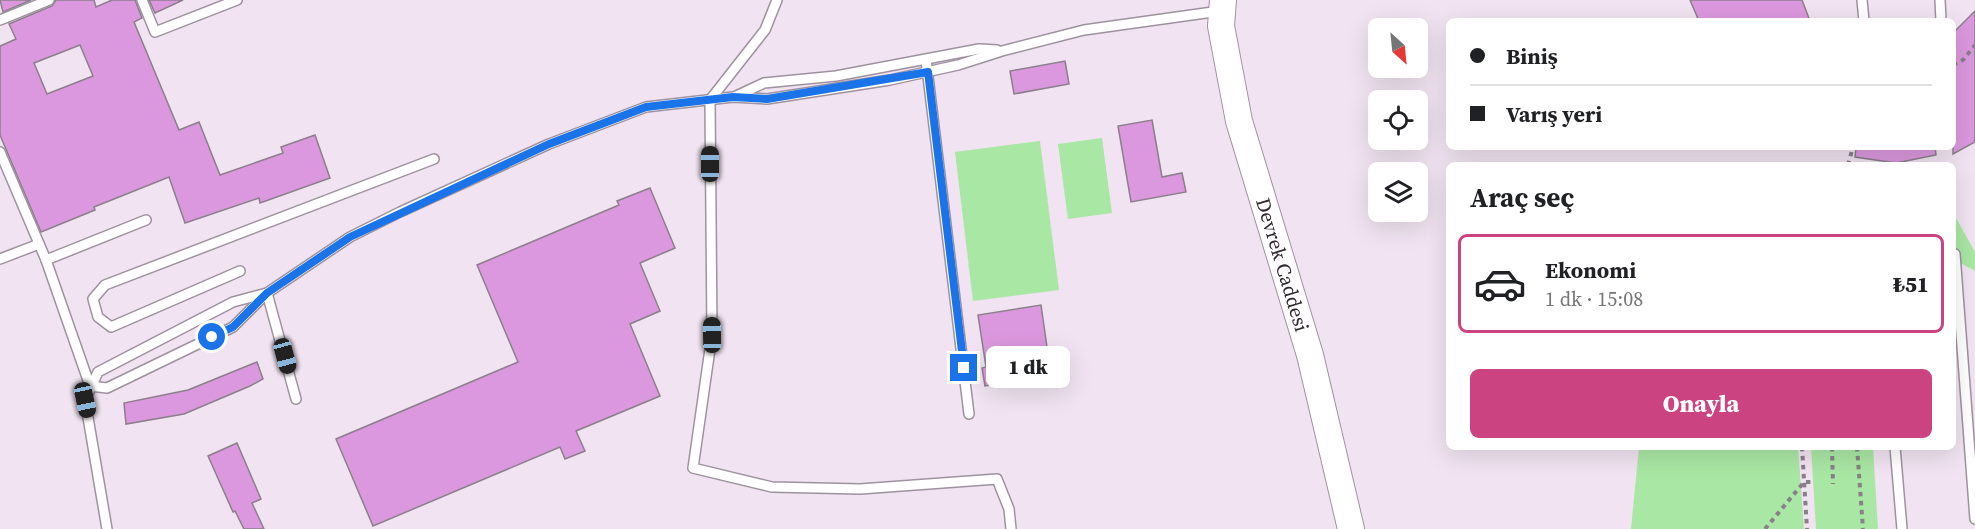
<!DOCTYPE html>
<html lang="tr">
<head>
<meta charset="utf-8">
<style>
  body { margin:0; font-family:"Source Serif 4",serif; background:#f2f2f2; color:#202124; height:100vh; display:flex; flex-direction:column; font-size:22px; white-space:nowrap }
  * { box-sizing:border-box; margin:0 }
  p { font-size:20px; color:#757577 }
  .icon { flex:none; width:33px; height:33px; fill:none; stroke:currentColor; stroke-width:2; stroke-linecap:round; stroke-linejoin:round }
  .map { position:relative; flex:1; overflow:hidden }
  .sheet { position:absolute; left:1446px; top:162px; width:510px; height:288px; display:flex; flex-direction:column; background:#fff; border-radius:9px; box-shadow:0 6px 24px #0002 }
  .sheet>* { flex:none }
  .top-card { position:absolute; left:1446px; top:18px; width:510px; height:132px; border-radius:9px; box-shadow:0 6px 24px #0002; display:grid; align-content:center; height:132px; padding:0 24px; background:#fff }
  .needle { width:39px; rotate:153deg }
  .buttons { position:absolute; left:1368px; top:18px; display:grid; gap:12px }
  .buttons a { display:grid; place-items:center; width:60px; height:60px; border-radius:9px; background:#fff; box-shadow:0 6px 24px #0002; font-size:30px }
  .end { position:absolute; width:27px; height:27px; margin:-14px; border:8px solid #1a73e8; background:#fff; box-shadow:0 0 0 3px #fff }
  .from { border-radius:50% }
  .bubble { position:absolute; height:42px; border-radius:9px; background:#fff; box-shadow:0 6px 24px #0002; font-size:20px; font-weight:800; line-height:42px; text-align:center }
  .car { position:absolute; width:18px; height:36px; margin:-18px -9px; border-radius:8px; box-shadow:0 0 4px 2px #0007; background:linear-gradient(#222 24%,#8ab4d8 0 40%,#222 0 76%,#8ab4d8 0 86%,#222 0) }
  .top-card b { display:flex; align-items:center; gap:21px; height:57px; font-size:22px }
  .top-card b+b { border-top:2px solid #e0e0e0 }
  .top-card i { width:15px; height:15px; background:#202124 }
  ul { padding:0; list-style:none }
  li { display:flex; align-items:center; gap:18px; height:99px; margin:0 12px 9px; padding:0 12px; border:3px solid transparent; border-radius:9px }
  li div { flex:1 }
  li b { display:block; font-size:22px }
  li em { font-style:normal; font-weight:800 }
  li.active { border-color:#cb4380 }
  li>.icon { width:54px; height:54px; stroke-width:1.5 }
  h2 { padding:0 24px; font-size:27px; line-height:72px }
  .primary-button { display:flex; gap:12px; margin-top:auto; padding:12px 24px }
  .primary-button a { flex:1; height:69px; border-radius:9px; background:#cb4380; color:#fff; font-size:24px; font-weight:800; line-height:69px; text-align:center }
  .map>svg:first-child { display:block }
  .green { fill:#a9e7a4 }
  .building { fill:#dc98de; stroke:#8b7f8b; stroke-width:1.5; fill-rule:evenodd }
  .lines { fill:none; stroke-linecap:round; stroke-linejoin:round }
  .lane-casing { stroke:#9f929f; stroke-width:12 }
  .secondary-casing { stroke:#9f929f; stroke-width:28 }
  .path { stroke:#897f89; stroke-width:4; stroke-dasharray:4.5 4.5; stroke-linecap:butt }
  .lane { stroke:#fff; stroke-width:9 }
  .secondary { stroke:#fff; stroke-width:26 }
  .route { stroke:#1a73e8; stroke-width:8 }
  .labels { text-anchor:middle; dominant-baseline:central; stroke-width:4.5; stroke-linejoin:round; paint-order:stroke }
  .street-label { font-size:20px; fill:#2f292f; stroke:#fef0fe }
</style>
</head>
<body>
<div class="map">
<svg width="1975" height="529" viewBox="0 0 1975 529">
  <rect width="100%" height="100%" fill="#f1e3f1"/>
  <g class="green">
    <path d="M1102,138L1112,213L1068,219L1058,144Z"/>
    <path d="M1040,141L1059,290L973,301L955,152Z"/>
    <path d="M1953,218H1956L1975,252V271L1953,259Z"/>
    <path d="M1639,447H1798L1804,529H1631Z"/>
    <path d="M1811,447H1873L1878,529H1816Z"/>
  </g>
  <g class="building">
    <path d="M0,0H31L3,12Z"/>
    <path d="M56,0H94L96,7L112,0H135L142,18L134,22L179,130L199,122L220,175L283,153L281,147L315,135L330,178L260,203L259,198L185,223L169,177L94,207L95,210L41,232L0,135V46L16,39L9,24L52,6ZM80,45L93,76L47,94L34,63Z"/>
    <path d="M149,0H183L155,13Z"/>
    <path d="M1690,0H1802L1810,21H1699Z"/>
    <path d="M1975,11V142L1953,154V33Z"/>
    <path d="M1065,61L1069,84L1014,94L1010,71Z"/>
    <path d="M1152,120L1162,177L1182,173L1186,192L1131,202L1118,126Z"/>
    <path d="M1856,147H1935L1936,155L1896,163L1855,157Z"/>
    <path d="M650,188L675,248L640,263L660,311L630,324L660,396L576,431L585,451L565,459L560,447L373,526L336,439L518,362L477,265L619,205L617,201Z"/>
    <path d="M1041,305L1048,354L1009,359L1013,382L985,386L982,368L986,367L978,315Z"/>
    <path d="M257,362L263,379L250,386L184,414L126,424L124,403L188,390Z"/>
    <path d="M237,443L261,499L252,503L264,529H244L235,511L233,512L208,456Z"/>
  </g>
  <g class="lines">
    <defs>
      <g id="lane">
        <path d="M142,0L155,32L237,0"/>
        <path d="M777,0L765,30L710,100L712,335L693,468L772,487L860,489L997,479L1009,509L1011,529"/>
        <path d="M1862,0L1864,21"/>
        <path d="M1940,0L1941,21"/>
        <path d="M0,20L49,0"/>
        <path d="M926,60L969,414"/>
        <path d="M734,97L764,83L836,76L979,49L997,50"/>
        <path d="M0,152L46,260L90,386"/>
        <path d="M1955,254L1975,519"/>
        <path d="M0,259L39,244"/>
        <path d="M46,260L146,220"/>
        <path d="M240,271L111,327L98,317L93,299L105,285L434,159"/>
        <path d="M90,386L107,388L233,327L267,293L233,302L98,372L85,400L107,529"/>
        <path d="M296,399L267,293L350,237L400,212L549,144L646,107L733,97L767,99L890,80L958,65L1002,51L1084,30L1220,11"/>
        <path d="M1895,447L1902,529"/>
      </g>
      <g id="secondary">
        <path id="s1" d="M1223,0L1221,26L1239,121L1310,355L1351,529"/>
      </g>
    </defs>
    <use href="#lane" class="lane-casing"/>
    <use href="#secondary" class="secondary-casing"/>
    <g class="path">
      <path d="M1953,65L1963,60L1975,45"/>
      <path d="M1848,165L1853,147"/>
      <path d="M1802,447L1807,529"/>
      <path d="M1832,447L1833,484"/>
      <path d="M1857,447L1863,529"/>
      <path d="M1765,529L1804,482H1811"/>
    </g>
    <use href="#lane" class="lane"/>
    <use href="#secondary" class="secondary"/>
  </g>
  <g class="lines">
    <path class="route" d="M212,337L233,327L267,293L350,237L549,144L646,107L733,97L767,99L928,72L964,368"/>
  </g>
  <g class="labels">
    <g class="street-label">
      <text stroke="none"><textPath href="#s1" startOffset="273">Devrek Caddesi</textPath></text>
    </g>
  </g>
</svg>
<div class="buttons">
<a><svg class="needle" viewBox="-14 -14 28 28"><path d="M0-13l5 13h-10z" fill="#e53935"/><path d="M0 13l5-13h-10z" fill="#757577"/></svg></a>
<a><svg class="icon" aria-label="locate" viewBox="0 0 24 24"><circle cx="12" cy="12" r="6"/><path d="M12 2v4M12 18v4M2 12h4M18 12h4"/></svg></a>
<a><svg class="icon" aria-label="layers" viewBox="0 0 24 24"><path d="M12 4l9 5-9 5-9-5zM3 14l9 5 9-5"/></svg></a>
</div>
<i class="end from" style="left:212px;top:337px"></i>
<i class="end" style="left:964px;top:368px"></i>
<div class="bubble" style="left:986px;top:346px;width:84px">1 dk</div>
<i class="car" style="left:710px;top:164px;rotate:0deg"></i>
<i class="car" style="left:712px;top:335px;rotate:359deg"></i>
<i class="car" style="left:285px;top:356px;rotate:165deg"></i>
<i class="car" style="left:85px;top:400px;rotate:168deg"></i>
<div class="top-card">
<b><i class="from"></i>Biniş</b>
<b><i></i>Varış yeri</b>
</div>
<section class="sheet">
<h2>Araç seç</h2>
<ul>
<li class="active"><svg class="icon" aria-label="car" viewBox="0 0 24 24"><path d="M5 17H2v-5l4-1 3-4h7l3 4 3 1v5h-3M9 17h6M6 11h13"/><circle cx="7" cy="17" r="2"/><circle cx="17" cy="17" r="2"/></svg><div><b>Ekonomi</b><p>1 dk · 15:08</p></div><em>₺51</em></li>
</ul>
<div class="primary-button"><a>Onayla</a></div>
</section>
</div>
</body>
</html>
